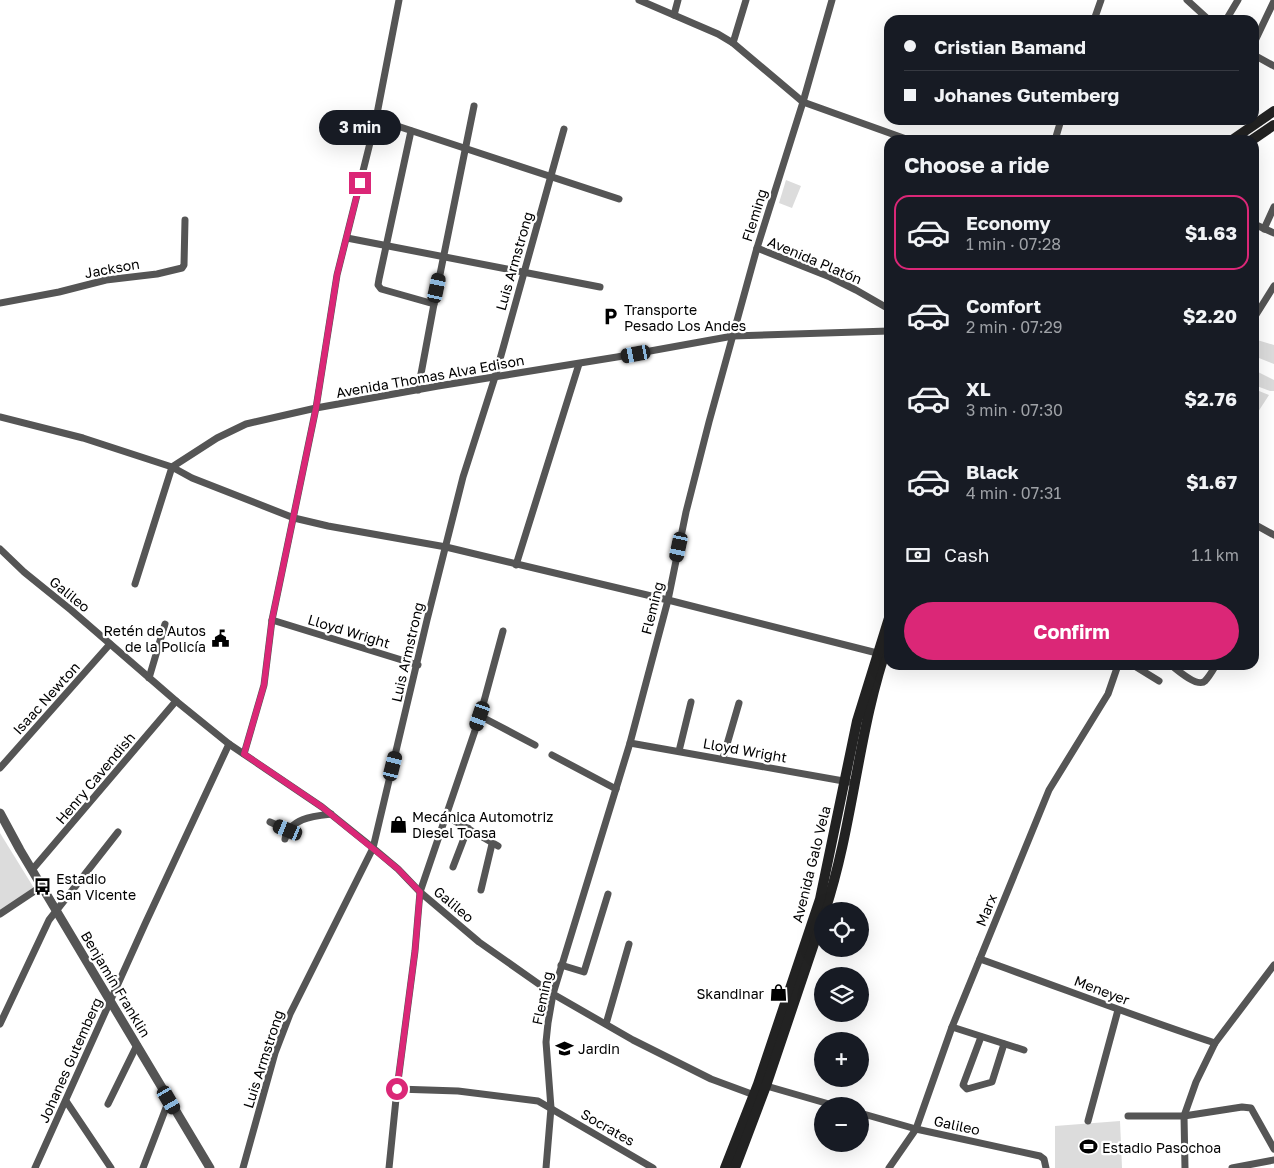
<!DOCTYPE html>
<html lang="en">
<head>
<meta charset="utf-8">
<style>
  body { margin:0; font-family:"Golos Text",sans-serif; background:#242831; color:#f1f3f6; height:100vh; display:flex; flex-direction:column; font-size:19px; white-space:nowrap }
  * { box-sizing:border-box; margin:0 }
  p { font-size:16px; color:#9ea1a6 }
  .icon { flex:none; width:28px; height:28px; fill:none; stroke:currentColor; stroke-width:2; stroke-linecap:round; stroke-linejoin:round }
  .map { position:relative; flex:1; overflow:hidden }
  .drawer { position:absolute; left:884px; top:135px; width:375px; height:535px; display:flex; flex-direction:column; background:#171b24; border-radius:15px; box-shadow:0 5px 20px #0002 }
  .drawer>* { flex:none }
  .top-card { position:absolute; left:884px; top:15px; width:375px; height:110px; border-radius:15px; box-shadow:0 5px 20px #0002; display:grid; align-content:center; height:110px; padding:0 20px; background:#171b24 }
  .tools { position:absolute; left:814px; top:902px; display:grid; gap:10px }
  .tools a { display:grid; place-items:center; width:55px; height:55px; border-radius:50%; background:#171b24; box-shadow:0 5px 20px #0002; font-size:25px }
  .end { position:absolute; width:22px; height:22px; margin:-11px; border:6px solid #db2777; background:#fff; box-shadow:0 0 0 2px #fff }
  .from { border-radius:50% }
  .bubble { position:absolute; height:35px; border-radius:18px; background:#171b24; box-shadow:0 5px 20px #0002; font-size:16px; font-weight:700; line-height:35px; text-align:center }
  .car { position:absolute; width:15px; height:30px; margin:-15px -8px; border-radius:6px; box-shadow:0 0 4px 1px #0007; background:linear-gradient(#222 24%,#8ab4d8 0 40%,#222 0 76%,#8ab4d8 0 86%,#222 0) }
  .top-card b { display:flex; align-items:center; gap:18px; height:48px; font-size:19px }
  .top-card b+b { border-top:1px solid #363941 }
  .top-card i { width:12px; height:12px; background:#f1f3f6 }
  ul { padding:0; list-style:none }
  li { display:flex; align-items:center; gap:15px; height:75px; margin:0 10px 8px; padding:0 10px; border:2px solid transparent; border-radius:15px }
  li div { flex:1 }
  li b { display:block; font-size:19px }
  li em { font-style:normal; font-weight:700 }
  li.current { border-color:#db2777 }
  li>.icon { width:45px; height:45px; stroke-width:1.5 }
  h2 { padding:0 20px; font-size:22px; line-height:60px }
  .pay { display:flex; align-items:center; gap:12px; height:55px; padding:0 20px; font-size:19px }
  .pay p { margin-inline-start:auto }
  .button { display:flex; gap:10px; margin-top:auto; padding:10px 20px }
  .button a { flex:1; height:58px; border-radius:30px; background:#db2777; color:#fff; font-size:20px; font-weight:700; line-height:58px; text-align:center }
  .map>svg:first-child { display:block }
  .green { fill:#dcdcdc }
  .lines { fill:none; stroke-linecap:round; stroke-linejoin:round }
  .minor { stroke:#555; stroke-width:7 }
  .tertiary { stroke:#555; stroke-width:9 }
  .secondary { stroke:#222; stroke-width:10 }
  .route { stroke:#db2777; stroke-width:6 }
  .labels { text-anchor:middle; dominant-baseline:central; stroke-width:4.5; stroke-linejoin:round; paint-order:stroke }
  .street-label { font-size:14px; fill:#000; stroke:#fff }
  .poi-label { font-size:14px; fill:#000; stroke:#fff; text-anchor:start }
</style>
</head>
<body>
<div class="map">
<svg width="1274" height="1168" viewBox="0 0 1274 1168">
  <rect width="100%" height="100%" fill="#fff"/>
  <g class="green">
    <path d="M786,180L801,186L792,208L779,203Z"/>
    <path d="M1254,339L1274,345V364L1254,356Z"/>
    <path d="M1254,370L1274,380V391H1270L1254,385Z"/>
    <path d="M1254,389L1269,395L1258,412L1254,411Z"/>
    <path d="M0,833L37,893L0,917Z"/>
    <path d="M1120,1121L1122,1168H1055V1126Z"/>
  </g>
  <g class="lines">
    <g class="minor">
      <path d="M639,0L718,34L733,43L803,102L909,140"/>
      <path d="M1187,0L1209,20"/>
      <path d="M674,15L678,0"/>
      <path d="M1094,20L1101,0"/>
      <path d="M1226,20L1238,0"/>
      <path d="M733,43L746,0"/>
      <path d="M1254,43L1274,1"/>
      <path d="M1254,55L1274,66"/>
      <path d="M376,119L619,199"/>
      <path d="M411,131L379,279L378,285L381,289L434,304"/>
      <path d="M1055,140L1061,120"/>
      <path d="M1254,224L1274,233"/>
      <path d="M1264,229L1274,207"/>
      <path d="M347,238L600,287"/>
      <path d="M757,248L830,277L856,290L889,309"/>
      <path d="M0,303L59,292L106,280L157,274L182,268L184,265L185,220"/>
      <path d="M1254,318L1274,286"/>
      <path d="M418,390L434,304L474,106"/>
      <path d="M0,417L83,438L172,467L217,438L246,424L316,408L438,386L617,357L733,336L889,331"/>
      <path d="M1254,524L1274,535"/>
      <path d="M0,549L24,572L71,610L176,701L229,744L322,807L373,848L398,869L420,892L479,942L553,994L633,1040L711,1079L757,1096"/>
      <path d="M516,565L579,364"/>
      <path d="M135,584L172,467L192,478L294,518L328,526L446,547L668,600L881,654"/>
      <path d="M272,620L418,665"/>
      <path d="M1133,665L1159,681"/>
      <path d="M1171,665C1177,670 1198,688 1205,681C1209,677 1213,670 1216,665"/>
      <path d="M149,678L165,624"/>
      <path d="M480,716L535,745"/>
      <path d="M630,743L849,782"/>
      <path d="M679,751L691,702"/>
      <path d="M244,754L264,685L272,620L316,408L337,275L376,119L399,0"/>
      <path d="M552,755L616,789"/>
      <path d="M723,758L739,703"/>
      <path d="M0,768L110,644"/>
      <path d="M446,816L498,846"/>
      <path d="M270,822L288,830"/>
      <path d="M285,839C290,818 313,816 331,814"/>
      <path d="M453,867L468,828"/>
      <path d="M32,870L176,701"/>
      <path d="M481,890L492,844"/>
      <path d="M0,914L42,886"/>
      <path d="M980,959C1059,987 1136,1017 1215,1043"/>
      <path d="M561,965L584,972L608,894"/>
      <path d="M0,1024L49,920L118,832"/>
      <path d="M606,1024L629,944"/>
      <path d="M952,1027L1024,1050"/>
      <path d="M981,1037L963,1085L967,1089L992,1082L1004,1044"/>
      <path d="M763,1085L836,1106"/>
      <path d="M397,1089L458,1091L538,1101L653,1168"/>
      <path d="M66,1101L111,1168"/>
      <path d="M108,1104L137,1045"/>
      <path d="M860,1113L916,1129L1040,1156L1044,1159L1046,1168"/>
      <path d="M1128,1116H1184L1242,1107L1251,1108L1274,1149"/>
      <path d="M1088,1121L1118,1010"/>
      <path d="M35,1168L145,924L229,744"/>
      <path d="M143,1168L169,1100"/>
      <path d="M243,1168L275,1053L290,1014L373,848L427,620L463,477L495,377L564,129"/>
      <path d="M389,1168L397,1089L415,951L420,892L480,716L503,631"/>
      <path d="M546,1168L551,1108L546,1042L548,1023L553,994L630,743L668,600L686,512L709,422L757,248L803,102L832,0"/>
      <path d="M889,1168L916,1129L952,1027L1049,790L1108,694L1118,665"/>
      <path d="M1185,1168L1184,1116L1196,1082L1215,1043L1274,965"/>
      <path d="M1232,1168L1274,1160"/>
    </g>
    <path class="tertiary" d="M0,813L20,850L210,1168"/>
    <g class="secondary">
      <path d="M1232,140L1274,111"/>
      <path d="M1252,140L1274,125"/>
      <path d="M825,911C854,823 858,728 889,641"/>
      <path d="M725,1168L758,1084L820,899L857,721L889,618"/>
      <path d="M735,1168L766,1086L822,920"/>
    </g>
  </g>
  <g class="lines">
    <path class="route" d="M360,183L337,275L316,408L272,620L264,685L244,754L322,807L398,869L420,892L415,951L397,1089"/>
  </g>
  <defs>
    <symbol id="parking-bare" viewBox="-9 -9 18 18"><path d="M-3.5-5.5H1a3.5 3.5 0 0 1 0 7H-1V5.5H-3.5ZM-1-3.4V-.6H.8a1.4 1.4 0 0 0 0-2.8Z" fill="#000" stroke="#fff" stroke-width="2.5" paint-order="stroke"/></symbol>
    <symbol id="civic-bare" viewBox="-9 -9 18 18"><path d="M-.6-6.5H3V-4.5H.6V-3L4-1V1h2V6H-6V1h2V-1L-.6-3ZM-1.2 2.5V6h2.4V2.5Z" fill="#000" stroke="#fff" stroke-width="2.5" paint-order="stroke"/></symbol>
    <symbol id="shop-bare" viewBox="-9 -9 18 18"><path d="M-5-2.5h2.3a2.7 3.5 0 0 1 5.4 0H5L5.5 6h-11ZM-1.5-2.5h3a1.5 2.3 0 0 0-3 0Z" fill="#000" stroke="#fff" stroke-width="2.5" paint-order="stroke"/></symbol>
    <symbol id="bus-bare" viewBox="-9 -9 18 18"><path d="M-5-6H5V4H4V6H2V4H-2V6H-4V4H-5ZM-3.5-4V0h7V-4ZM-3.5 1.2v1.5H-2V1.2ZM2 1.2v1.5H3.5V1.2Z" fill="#000" stroke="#fff" stroke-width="2.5" paint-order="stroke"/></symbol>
    <symbol id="school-bare" viewBox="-9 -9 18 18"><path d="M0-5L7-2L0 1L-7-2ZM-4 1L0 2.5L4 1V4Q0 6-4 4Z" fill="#000" stroke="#fff" stroke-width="2.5" paint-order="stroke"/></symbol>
    <symbol id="stadium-bare" viewBox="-9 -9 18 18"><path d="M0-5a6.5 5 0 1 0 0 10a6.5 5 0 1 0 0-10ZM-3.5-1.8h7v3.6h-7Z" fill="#000" stroke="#fff" stroke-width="2.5" paint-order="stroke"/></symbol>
  </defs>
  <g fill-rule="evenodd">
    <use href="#parking-bare" x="598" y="304" width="25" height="25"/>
    <use href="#civic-bare" x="208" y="626" width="25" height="25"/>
    <use href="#shop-bare" x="386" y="812" width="25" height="25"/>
    <use href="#bus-bare" x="30" y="874" width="25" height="25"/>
    <use href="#shop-bare" x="766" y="980" width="25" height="25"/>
    <use href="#school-bare" x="552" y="1036" width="25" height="25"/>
    <use href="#stadium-bare" x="1076" y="1134" width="25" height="25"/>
  </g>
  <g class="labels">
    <g class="street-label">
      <text transform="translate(754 215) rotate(-73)">Fleming</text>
      <text transform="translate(815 260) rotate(23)">Avenida Platón</text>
      <text transform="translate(514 261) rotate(-74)">Luis Armstrong</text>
      <text transform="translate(112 268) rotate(-10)">Jackson</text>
      <text transform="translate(430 376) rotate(-10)">Avenida Thomas Alva Edison</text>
      <text transform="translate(70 594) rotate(39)">Galileo</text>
      <text transform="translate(652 608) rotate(-76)">Fleming</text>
      <text transform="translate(349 631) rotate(17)">Lloyd Wright</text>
      <text transform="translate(407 652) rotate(-77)">Luis Armstrong</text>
      <text transform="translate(46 698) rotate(-48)">Isaac Newton</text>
      <text transform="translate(745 750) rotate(10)">Lloyd Wright</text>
      <text transform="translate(95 778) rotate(-50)">Henry Cavendish</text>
      <text transform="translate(811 864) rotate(-76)">Avenida Galo Vela</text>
      <text transform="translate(454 904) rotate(40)">Galileo</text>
      <text transform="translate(986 910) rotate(-68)">Marx</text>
      <text transform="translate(116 984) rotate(59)">Benjamín Franklin</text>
      <text transform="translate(1102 990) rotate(21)">Meneyer</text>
      <text transform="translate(542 998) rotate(-78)">Fleming</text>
      <text transform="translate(263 1059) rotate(-72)">Luis Armstrong</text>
      <text transform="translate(70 1060) rotate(-66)">Johanes Gutemberg</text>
      <text transform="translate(957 1125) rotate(12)">Galileo</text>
      <text transform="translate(608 1127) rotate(30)">Socrates</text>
    </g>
    <g class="poi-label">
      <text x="624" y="309">Transporte<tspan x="624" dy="16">Pesado Los Andes</tspan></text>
      <text x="206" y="630" text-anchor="end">Retén de Autos<tspan x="206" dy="16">de la Policía</tspan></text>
      <text x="412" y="816">Mecánica Automotriz<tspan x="412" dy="16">Diesel Toasa</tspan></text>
      <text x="56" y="878">Estadio<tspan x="56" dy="16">San Vicente</tspan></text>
      <text x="764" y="993" text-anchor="end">Skandinar</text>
      <text x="578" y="1048">Jardin</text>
      <text x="1102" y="1147">Estadio Pasochoa</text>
    </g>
  </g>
</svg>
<div class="tools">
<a><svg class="icon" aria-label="locate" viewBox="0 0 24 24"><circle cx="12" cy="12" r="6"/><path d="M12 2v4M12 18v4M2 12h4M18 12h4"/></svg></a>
<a><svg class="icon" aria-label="layers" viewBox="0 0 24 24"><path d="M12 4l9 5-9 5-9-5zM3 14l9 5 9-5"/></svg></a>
<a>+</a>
<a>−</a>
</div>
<i class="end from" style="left:397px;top:1089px"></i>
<i class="end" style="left:360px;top:183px"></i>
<div class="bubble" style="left:319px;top:110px;width:82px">3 min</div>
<i class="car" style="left:437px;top:288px;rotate:12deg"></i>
<i class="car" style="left:636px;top:354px;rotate:259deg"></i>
<i class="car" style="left:679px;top:547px;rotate:192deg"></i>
<i class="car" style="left:480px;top:716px;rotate:199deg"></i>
<i class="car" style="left:393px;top:766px;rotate:14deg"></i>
<i class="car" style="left:288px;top:830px;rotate:292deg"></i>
<i class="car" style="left:169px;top:1100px;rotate:150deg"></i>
<div class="top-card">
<b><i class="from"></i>Cristian Bamand</b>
<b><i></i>Johanes Gutemberg</b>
</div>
<section class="drawer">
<h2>Choose a ride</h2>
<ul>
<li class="current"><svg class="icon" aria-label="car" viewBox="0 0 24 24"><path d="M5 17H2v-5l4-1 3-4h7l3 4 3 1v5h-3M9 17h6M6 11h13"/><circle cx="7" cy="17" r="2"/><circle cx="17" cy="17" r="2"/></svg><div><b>Economy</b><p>1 min · 07:28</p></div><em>$1.63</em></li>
<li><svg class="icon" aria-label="car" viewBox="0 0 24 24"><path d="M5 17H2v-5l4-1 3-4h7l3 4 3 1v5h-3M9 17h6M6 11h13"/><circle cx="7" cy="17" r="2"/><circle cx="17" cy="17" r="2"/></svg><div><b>Comfort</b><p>2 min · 07:29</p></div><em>$2.20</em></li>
<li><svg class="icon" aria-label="car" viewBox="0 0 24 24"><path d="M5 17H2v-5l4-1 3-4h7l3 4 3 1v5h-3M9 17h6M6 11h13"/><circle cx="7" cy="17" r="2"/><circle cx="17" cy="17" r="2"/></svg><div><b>XL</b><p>3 min · 07:30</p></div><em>$2.76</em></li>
<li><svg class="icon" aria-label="car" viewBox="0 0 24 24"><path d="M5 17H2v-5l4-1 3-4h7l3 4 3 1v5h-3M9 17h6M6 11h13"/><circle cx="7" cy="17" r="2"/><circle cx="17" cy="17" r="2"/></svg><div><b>Black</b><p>4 min · 07:31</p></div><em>$1.67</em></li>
</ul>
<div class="pay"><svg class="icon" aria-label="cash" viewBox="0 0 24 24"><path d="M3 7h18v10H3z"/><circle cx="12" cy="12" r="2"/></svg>Cash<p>1.1 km</p></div>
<div class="button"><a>Confirm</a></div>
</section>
</div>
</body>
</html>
